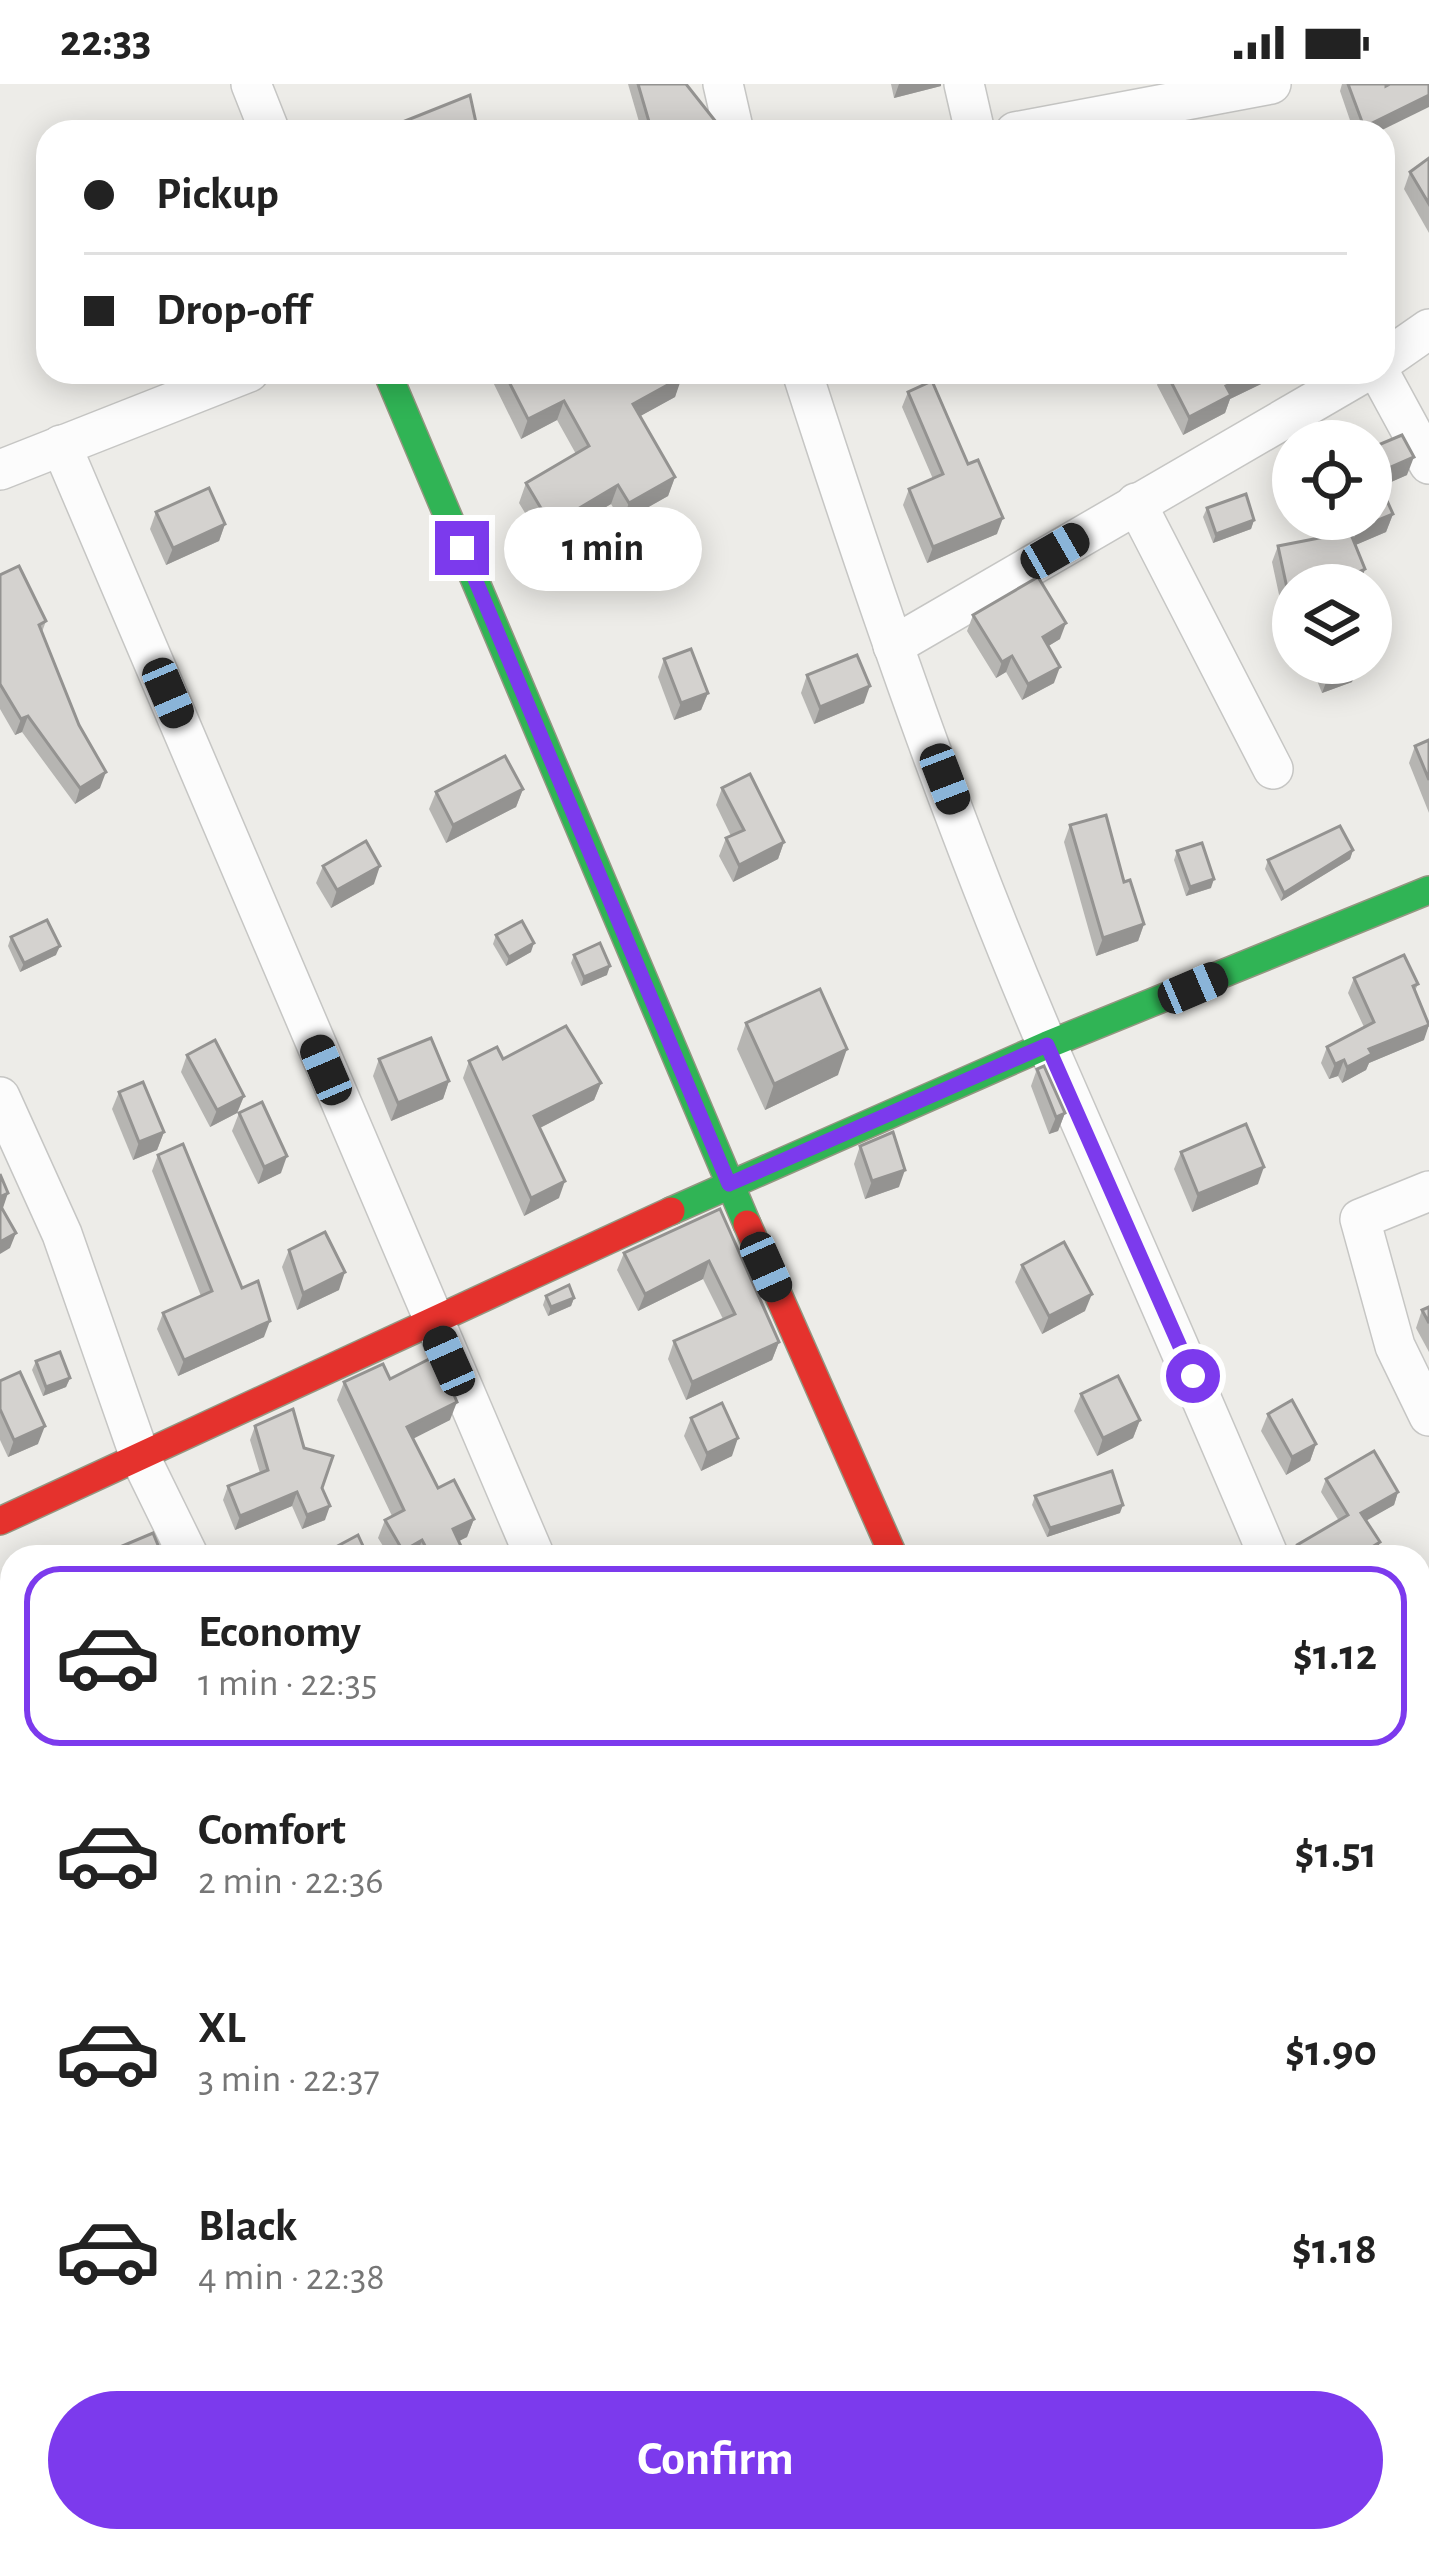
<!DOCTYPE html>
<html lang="en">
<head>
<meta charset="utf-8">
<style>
  body { margin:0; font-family:"Alegreya Sans",sans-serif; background:#f2f2f2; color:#222; height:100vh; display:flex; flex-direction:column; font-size:45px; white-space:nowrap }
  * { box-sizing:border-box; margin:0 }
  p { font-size:39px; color:#767676 }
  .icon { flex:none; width:66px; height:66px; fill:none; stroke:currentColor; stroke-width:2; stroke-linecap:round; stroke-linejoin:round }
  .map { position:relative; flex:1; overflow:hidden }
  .details { position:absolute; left:0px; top:1461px; width:1431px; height:1008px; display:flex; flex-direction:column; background:#fff; border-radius:36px 36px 0 0; box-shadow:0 6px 30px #0003 }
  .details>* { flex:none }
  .hud { position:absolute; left:36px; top:36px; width:1359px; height:264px; border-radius:36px; box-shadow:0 6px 30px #0003; display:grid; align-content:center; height:264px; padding:0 48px; background:#fff }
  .fabs { position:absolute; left:1272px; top:336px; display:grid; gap:24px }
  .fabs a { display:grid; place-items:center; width:120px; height:120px; border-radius:50%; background:#fff; box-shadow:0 6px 30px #0003; font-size:60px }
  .end { position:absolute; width:54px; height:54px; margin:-27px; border:15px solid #7c3aed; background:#fff; box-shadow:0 0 0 6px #fff }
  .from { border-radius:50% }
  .bubble { position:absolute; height:84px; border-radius:42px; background:#fff; box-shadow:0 6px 30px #0003; font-size:39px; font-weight:600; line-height:84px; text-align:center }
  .car { position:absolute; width:36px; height:72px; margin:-36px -18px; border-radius:15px; box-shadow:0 0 9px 3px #0007; background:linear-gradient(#222 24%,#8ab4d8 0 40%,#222 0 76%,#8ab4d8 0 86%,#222 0) }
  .hud b { display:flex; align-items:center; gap:42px; height:114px; font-size:45px }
  .hud b+b { border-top:3px solid #e0e0e0 }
  .hud i { width:30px; height:30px; background:#222 }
  ul { padding:21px 0 0; list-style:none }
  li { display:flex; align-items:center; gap:36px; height:180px; margin:0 24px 18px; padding:0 24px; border:6px solid transparent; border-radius:36px }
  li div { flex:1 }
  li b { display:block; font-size:45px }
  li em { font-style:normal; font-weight:600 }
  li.active { border-color:#7c3aed }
  li>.icon { width:108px; height:108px; stroke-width:1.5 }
  .action { display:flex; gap:24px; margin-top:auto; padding:24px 48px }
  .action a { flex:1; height:138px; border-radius:72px; background:#7c3aed; color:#fff; font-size:48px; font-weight:600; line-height:138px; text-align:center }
  .status { display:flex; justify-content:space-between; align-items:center; height:84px; padding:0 60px; background:#fff; direction:ltr }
  .status svg { height:33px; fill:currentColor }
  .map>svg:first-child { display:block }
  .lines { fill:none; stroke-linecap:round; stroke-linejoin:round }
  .street-casing { stroke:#c6c6c4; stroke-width:42 }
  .fast-casing { stroke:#949681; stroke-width:30 }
  .jam-casing { stroke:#949681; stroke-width:30 }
  .street { stroke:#fcfcfc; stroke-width:39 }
  .fast { stroke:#30b455; stroke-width:27 }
  .jam { stroke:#e5322d; stroke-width:27 }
  .wall { fill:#b6b5b2 }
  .shaded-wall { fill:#949391 }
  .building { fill:#d4d2cf; stroke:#949391; stroke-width:3 }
  .route { stroke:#7c3aed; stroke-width:15 }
</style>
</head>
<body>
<div class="status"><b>22:33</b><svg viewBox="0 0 49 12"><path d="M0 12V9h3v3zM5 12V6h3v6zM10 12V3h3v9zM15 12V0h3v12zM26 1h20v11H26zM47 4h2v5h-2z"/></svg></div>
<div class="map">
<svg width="1429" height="2469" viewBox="0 0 1429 2469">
  <rect width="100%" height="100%" fill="#edece8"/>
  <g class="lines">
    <defs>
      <g id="street">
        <path d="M251,0L270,48"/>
        <path d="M723,0L734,48"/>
        <path d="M964,0L975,48"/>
        <path d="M1015,48L1271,0"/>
        <path d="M1383,277L1429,245"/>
        <path d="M802,288C875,515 954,744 1048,963C1122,1133 1197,1302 1269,1473"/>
        <path d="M1379,288L1429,380"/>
        <path d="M61,361L535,1473"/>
        <path d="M0,386L249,288"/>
        <path d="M1136,419L1273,685"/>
        <path d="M893,562L1365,288"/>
        <path d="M0,1013L62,1150L140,1373L189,1473"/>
        <path d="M1429,1107L1360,1135L1395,1262L1429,1332"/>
        <path d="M1419,1831L1429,1851"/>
        <path d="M0,1875L12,1903"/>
        <path d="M0,2206L12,2200"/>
        <path d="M1419,2320L1429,2315"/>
        <path d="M265,2457L271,2469"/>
        <path d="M641,2457L647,2469"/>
        <path d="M993,2457L999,2469"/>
        <path d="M1355,2457L1360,2469"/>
        <path d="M1078,2469L1107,2457"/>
      </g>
      <g id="fast">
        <path d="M387,288L747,1140"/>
        <path d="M671,1127L1047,961L1429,806"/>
      </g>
      <g id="jam">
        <path d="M747,1140L894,1473"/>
        <path d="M0,1437L671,1127"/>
      </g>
    </defs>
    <use href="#street" class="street-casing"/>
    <use href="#fast" class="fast-casing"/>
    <use href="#jam" class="jam-casing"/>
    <use href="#street" class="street"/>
    <use href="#fast" class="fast"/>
    <use href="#jam" class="jam"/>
  </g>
  <g class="wall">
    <path d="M628,0H686L724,48H642Z"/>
    <path d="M891,0H941V2L894,14Z"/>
    <path d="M1342,0H1386L1378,48H1354L1340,7Z"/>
    <path d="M1429,74V149L1404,105L1410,88Z"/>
    <path d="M488,288H690L681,292L675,313L640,332L675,393L668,412L622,438L611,420L544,460L519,419L526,399L576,370L557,336L521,355Z"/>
    <path d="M1162,288H1286L1230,315L1225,329L1183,351L1157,301Z"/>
    <path d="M908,308L997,450L927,479L903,421L909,405L933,395L902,323Z"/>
    <path d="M1371,364L1407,391L1381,402L1393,430L1386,448L1355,461L1293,501V534L1287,519L1281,520L1272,478L1278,462L1345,449L1339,435H1371Z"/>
    <path d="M1207,424L1254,436L1251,445L1213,459L1203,433Z"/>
    <path d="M156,428L225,440L219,457L166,481L150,445Z"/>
    <path d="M0,491L46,537L42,548L100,704L75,720L22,648L15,651L0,625Z"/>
    <path d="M973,531L1060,555L1048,562L1054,599L1022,616L1006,588L996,594L967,547Z"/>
    <path d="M664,575L708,609L701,626L674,636L658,593Z"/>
    <path d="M1310,579H1356L1352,598L1322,609Z"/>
    <path d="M807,591L864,619L814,640L801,609Z"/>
    <path d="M1429,656V729L1409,679L1415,662Z"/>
    <path d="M722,704L784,758L778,775L733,798L719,772L726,754L731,752L716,721Z"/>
    <path d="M523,705L516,723L446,759L429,725L436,708Z"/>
    <path d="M1070,741L1124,798L1144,840L1138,857L1096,872L1064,758Z"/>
    <path d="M1353,766L1350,775L1281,817L1265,785L1268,776Z"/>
    <path d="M1177,767L1211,804L1186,812L1174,776Z"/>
    <path d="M323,782L374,800L331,824L316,799Z"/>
    <path d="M496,851L531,868L506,882L493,860Z"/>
    <path d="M11,853L56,871L20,888L8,862Z"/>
    <path d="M574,871L607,891L581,902L571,879Z"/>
    <path d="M1354,894L1418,900L1415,907L1424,956L1369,979L1366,986L1342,999L1338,992L1329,995L1321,979L1327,963L1364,943L1348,909Z"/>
    <path d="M746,939L838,991L765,1026L737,965Z"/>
    <path d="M187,971L244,1012L237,1029L210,1043L181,988Z"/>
    <path d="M379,975L449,997L443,1015L391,1037L373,992Z"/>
    <path d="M503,975L601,999L594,1016L540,1044L559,1114L524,1132L463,994L469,977Z"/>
    <path d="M1037,985L1065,1029L1058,1047L1049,1050L1031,1002Z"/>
    <path d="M119,1008L164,1048L157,1066L133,1076L112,1025Z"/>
    <path d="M239,1029L281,1089L258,1100L232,1047Z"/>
    <path d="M860,1062L899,1103L865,1115L854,1080Z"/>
    <path d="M1181,1068L1258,1100L1192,1128L1174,1085Z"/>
    <path d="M158,1071L264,1253L178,1292L157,1245L163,1229L201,1212L152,1087Z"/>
    <path d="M720,1125L779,1258L772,1276L686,1316L668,1275L674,1257L723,1235L703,1195L638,1227L617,1186L624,1169Z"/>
    <path d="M289,1166L339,1206L297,1226L282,1183Z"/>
    <path d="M1022,1181L1085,1227L1042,1250L1015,1198Z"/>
    <path d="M546,1212L574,1214L571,1222L548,1232L543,1221Z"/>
    <path d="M1429,1223V1268L1416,1244L1422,1226Z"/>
    <path d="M36,1277L70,1294L66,1303L43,1312L32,1286Z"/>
    <path d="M390,1295L450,1336L413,1354L438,1404L474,1435L467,1453L459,1457L466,1473H390L378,1454L385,1436L392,1432L337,1316L344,1298Z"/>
    <path d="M0,1297L38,1360L8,1373L0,1356Z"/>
    <path d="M1081,1310L1140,1336L1133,1354L1097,1372L1074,1327Z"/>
    <path d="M1268,1330L1316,1360L1310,1377L1286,1391L1261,1347Z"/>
    <path d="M691,1334L732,1372L701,1387L684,1352Z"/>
    <path d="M255,1342L304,1364L322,1404L325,1436L302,1445L292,1422L235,1446L223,1416L228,1402L260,1389L250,1356Z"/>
    <path d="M1326,1395L1398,1408L1394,1421L1366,1436L1375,1471L1372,1473H1293L1297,1461L1339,1437L1321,1408Z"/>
    <path d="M1035,1412L1120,1429L1047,1453L1032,1421Z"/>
    <path d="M12,2087V2149L0,2125V2093Z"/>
    <path d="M1419,2138L1429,2158V2255L1419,2236Z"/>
    <path d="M4,2456L56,2469H0Z"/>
    <path d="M409,2457H534L539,2469H451L450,2467L447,2469H414Z"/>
    <path d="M782,2457H829L803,2469H787Z"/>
  </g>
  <g class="shaded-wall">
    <path d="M899,0H941V2L894,14Z"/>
    <path d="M1429,11V23L1378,48H1362L1364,43Z"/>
    <path d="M1256,288H1286L1230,315L1225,329L1183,351L1189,333L1226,302Z"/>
    <path d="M682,293L675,313L626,340L633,320Z"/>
    <path d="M564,317L557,336L521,355L528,335Z"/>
    <path d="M1414,373L1407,391L1371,407L1375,390Z"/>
    <path d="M675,393L668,412L622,438L629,419Z"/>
    <path d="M618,401L611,420L544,460L551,441Z"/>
    <path d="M1393,430L1386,448L1351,463L1357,445Z"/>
    <path d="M1003,434L997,450L927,479L933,463Z"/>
    <path d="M1254,436L1251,445L1213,459L1216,450Z"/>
    <path d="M225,440L219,457L166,481L173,464Z"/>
    <path d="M1365,485L1360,501H1329Z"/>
    <path d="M1293,503L1287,519L1281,520L1287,504Z"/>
    <path d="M1066,539L1060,555L1037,569L1043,553Z"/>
    <path d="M1012,572L1006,588L996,594L1002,578Z"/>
    <path d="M1357,582L1352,598L1322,609L1328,593Z"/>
    <path d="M1060,583L1054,599L1022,616L1028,600Z"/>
    <path d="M870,602L864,619L814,640L820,623Z"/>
    <path d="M708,609L701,626L674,636L681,619Z"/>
    <path d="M28,632L22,648L15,651L21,635Z"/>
    <path d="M106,688L100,704L75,720L80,704Z"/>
    <path d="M523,705L516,723L446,759L453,741Z"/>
    <path d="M784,758L778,775L733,798L739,781Z"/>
    <path d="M1353,766L1350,775L1281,817L1284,809Z"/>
    <path d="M380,782L374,800L331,824L337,806Z"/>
    <path d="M1214,795L1211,804L1186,812L1190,803Z"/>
    <path d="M1144,840L1138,857L1096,872L1103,854Z"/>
    <path d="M534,859L531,868L506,882L509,873Z"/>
    <path d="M60,862L56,871L20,888L24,879Z"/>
    <path d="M610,882L607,891L581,902L584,893Z"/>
    <path d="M1429,941L1424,956L1369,979L1366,986L1342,999L1347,983L1369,965Z"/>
    <path d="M847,965L838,991L765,1026L774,1000Z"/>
    <path d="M1344,976L1338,992L1329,995L1335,980Z"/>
    <path d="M449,997L443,1015L391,1037L398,1019Z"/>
    <path d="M601,999L594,1016L528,1050L534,1032Z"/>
    <path d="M244,1012L237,1029L210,1043L217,1026Z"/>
    <path d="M1065,1029L1058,1047L1049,1050L1056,1033Z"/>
    <path d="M164,1048L157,1066L133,1076L139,1058Z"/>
    <path d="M287,1072L281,1089L258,1100L264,1083Z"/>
    <path d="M1264,1083L1258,1100L1192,1128L1198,1110Z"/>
    <path d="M905,1086L899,1103L865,1115L872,1097Z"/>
    <path d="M565,1097L559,1114L524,1132L531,1114Z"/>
    <path d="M8,1109L3,1124L0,1126V1113Z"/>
    <path d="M16,1149L10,1164L0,1170V1158Z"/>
    <path d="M709,1177L703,1195L638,1227L645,1210Z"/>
    <path d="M345,1188L339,1206L297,1226L303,1209Z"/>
    <path d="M1092,1210L1085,1227L1042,1250L1049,1232Z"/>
    <path d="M574,1214L571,1222L548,1232L551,1223Z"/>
    <path d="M270,1237L264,1253L178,1292L184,1276Z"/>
    <path d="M779,1258L772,1276L686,1316L692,1298Z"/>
    <path d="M70,1294L66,1303L43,1312L46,1303Z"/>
    <path d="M457,1318L450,1336L401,1361L407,1343Z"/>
    <path d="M1140,1336L1133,1354L1097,1372L1103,1354Z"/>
    <path d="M45,1342L38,1360L8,1373L14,1356Z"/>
    <path d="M738,1354L732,1372L701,1387L707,1369Z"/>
    <path d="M1316,1360L1310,1377L1286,1391L1292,1373Z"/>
    <path d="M297,1408L292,1422L235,1446L240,1432Z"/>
    <path d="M1398,1408L1394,1421L1357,1442L1361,1429Z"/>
    <path d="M1123,1421L1120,1429L1047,1453L1050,1444Z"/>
    <path d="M330,1422L325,1436L302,1445L307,1431Z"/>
    <path d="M474,1435L467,1453L447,1463L453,1445Z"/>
    <path d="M422,1456L416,1473H401L403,1467Z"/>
    <path d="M1380,1458L1375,1471L1372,1473H1356Z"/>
    <path d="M12,1970V1984L0,1990V1976Z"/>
    <path d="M12,2270V2282L0,2288V2276Z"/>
    <path d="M444,2457H454L450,2467L425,2469L426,2466Z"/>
    <path d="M803,2457H829L803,2469H792L795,2461Z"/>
  </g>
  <g class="building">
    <path d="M638,0H686L724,48H652Z"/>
    <path d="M1348,0H1386V2L1390,0H1429V11L1364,43Z"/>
    <path d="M470,11L478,48L380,47Z"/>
    <path d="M1429,74V120L1410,88Z"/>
    <path d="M504,288H679L682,293L633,320L675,393L629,419L618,401L551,441L526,399L589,362L564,317L528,335Z"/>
    <path d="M1166,288H1256L1226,302L1231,311L1189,333Z"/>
    <path d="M932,297L968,380L978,376L1003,434L933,463L909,405L943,390L908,308Z"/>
    <path d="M1402,351L1414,373L1375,390L1393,430L1357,445L1353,435H1371V364Z"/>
    <path d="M209,404L225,440L173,464L156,428Z"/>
    <path d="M1246,410L1254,436L1216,450L1207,424Z"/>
    <path d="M1350,448L1365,485L1329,501H1293V504H1287L1278,462Z"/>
    <path d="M19,482L46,537L39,541L79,641L106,688L80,704L28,632L21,635L0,600V491Z"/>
    <path d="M1038,493L1066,539L1043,553L1060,583L1028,600L1012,572L1002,578L973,531Z"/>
    <path d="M691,565L708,609L681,619L664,575Z"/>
    <path d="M857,571L870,602L820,623L807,591Z"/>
    <path d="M1322,579H1356L1357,582L1328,593Z"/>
    <path d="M1429,656V696L1415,662Z"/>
    <path d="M505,672L523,705L453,741L436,708Z"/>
    <path d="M750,690L784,758L739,781L726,754L744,746L722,704Z"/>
    <path d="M1106,731L1124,798L1130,796L1144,840L1103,854L1070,741Z"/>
    <path d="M1340,742L1353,766L1284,809L1268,776Z"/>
    <path d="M366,757L380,782L337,806L323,782Z"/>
    <path d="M1202,759L1214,795L1190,803L1177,767Z"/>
    <path d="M47,836L60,862L24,879L11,853Z"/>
    <path d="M522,837L534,859L509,873L496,851Z"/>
    <path d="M600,859L610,882L584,893L574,871Z"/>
    <path d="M1404,871L1418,900L1413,902L1429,941L1369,965L1372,970L1347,983L1344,976L1335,980L1327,963L1374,938L1354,894Z"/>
    <path d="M820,905L847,965L774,1000L746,939Z"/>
    <path d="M566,942L601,999L534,1032L565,1097L531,1114L469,977L497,963L503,975Z"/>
    <path d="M431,954L449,997L398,1019L379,975Z"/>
    <path d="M215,956L244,1012L217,1026L187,971Z"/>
    <path d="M1044,982L1065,1029L1056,1033L1037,985Z"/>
    <path d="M143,998L164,1048L139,1058L119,1008Z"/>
    <path d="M262,1018L287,1072L264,1083L239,1029Z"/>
    <path d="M1246,1040L1264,1083L1198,1110L1181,1068Z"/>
    <path d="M893,1048L905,1086L872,1097L860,1062Z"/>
    <path d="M183,1060L242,1204L258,1197L270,1237L184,1276L163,1229L212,1207L158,1071Z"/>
    <path d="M0,1090L8,1109L0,1113Z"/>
    <path d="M0,1121L16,1149L0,1158Z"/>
    <path d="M720,1125L779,1258L692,1298L674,1257L735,1230L709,1177L645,1210L624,1169Z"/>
    <path d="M325,1148L345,1188L303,1209L289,1166Z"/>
    <path d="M1064,1158L1092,1210L1049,1232L1022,1181Z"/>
    <path d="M569,1201L574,1214L551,1223L546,1212Z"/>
    <path d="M1429,1223V1239L1422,1226Z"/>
    <path d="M60,1268L70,1294L46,1303L36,1277Z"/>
    <path d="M437,1271L457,1318L407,1343L438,1404L454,1396L474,1435L453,1445L466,1473H431L422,1456L403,1467L385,1436L404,1426L344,1298L383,1280L390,1295Z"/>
    <path d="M20,1288L45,1342L14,1356L0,1325V1297Z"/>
    <path d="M1118,1292L1140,1336L1103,1354L1081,1310Z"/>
    <path d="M1292,1316L1316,1360L1292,1373L1268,1330Z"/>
    <path d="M722,1319L738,1354L707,1369L691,1334Z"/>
    <path d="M293,1325L304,1364L333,1372L322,1404L330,1422L307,1431L297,1408L240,1432L228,1402L268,1386L255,1342Z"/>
    <path d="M1374,1367L1398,1408L1361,1429L1380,1458L1356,1473H1298L1295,1468L1297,1461L1348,1431L1326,1395Z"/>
    <path d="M1112,1387L1123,1421L1050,1444L1035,1412Z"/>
    <path d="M153,1449L163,1473H104L103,1470Z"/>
    <path d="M358,1451L368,1473H337L332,1465Z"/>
    <path d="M0,1905L12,1926V1970L0,1976Z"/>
    <path d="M12,2087V2119L0,2095V2093Z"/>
    <path d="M1419,2138L1429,2158V2228L1419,2210Z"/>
    <path d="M0,2212L12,2213V2270L0,2276Z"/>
    <path d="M12,2452V2457H50L56,2469H10L4,2456Z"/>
    <path d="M166,2457H249L254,2469H165L160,2459Z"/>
    <path d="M422,2457H444L426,2466Z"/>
    <path d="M460,2457H534L539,2469H468Z"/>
  </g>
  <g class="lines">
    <path class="route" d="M462,464L729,1100L1047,961L1193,1292"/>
  </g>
</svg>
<div class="fabs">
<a><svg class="icon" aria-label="locate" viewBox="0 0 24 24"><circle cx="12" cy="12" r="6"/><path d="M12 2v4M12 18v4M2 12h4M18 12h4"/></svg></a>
<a><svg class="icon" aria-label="layers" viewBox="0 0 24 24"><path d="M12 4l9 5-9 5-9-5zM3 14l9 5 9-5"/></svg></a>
</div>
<i class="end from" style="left:1193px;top:1292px"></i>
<i class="end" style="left:462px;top:464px"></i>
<div class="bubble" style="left:504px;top:423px;width:198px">1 min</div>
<i class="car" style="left:1055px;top:467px;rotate:60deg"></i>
<i class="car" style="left:168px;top:609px;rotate:157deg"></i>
<i class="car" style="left:945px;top:695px;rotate:159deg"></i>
<i class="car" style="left:1193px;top:904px;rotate:67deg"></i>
<i class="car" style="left:326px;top:986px;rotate:337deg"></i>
<i class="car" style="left:766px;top:1183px;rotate:156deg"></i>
<i class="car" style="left:449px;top:1277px;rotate:336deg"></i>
<div class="hud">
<b><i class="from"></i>Pickup</b>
<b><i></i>Drop-off</b>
</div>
<section class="details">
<ul>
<li class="active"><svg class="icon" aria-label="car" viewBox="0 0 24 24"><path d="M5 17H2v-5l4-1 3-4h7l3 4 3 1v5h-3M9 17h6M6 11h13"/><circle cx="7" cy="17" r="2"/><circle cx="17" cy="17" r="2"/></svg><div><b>Economy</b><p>1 min · 22:35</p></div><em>$1.12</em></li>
<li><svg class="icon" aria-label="car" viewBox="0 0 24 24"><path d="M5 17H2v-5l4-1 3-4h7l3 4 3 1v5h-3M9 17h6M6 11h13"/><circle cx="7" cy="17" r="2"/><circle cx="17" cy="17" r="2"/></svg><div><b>Comfort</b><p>2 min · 22:36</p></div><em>$1.51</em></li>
<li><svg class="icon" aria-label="car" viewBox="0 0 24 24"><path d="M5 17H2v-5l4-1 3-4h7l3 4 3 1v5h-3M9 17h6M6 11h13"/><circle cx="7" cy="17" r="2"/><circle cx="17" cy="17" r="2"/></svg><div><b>XL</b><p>3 min · 22:37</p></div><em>$1.90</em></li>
<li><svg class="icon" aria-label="car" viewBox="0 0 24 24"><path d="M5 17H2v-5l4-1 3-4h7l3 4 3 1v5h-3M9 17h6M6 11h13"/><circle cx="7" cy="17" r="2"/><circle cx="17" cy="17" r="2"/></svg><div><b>Black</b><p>4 min · 22:38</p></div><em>$1.18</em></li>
</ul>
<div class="action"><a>Confirm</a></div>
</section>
</div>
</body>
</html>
